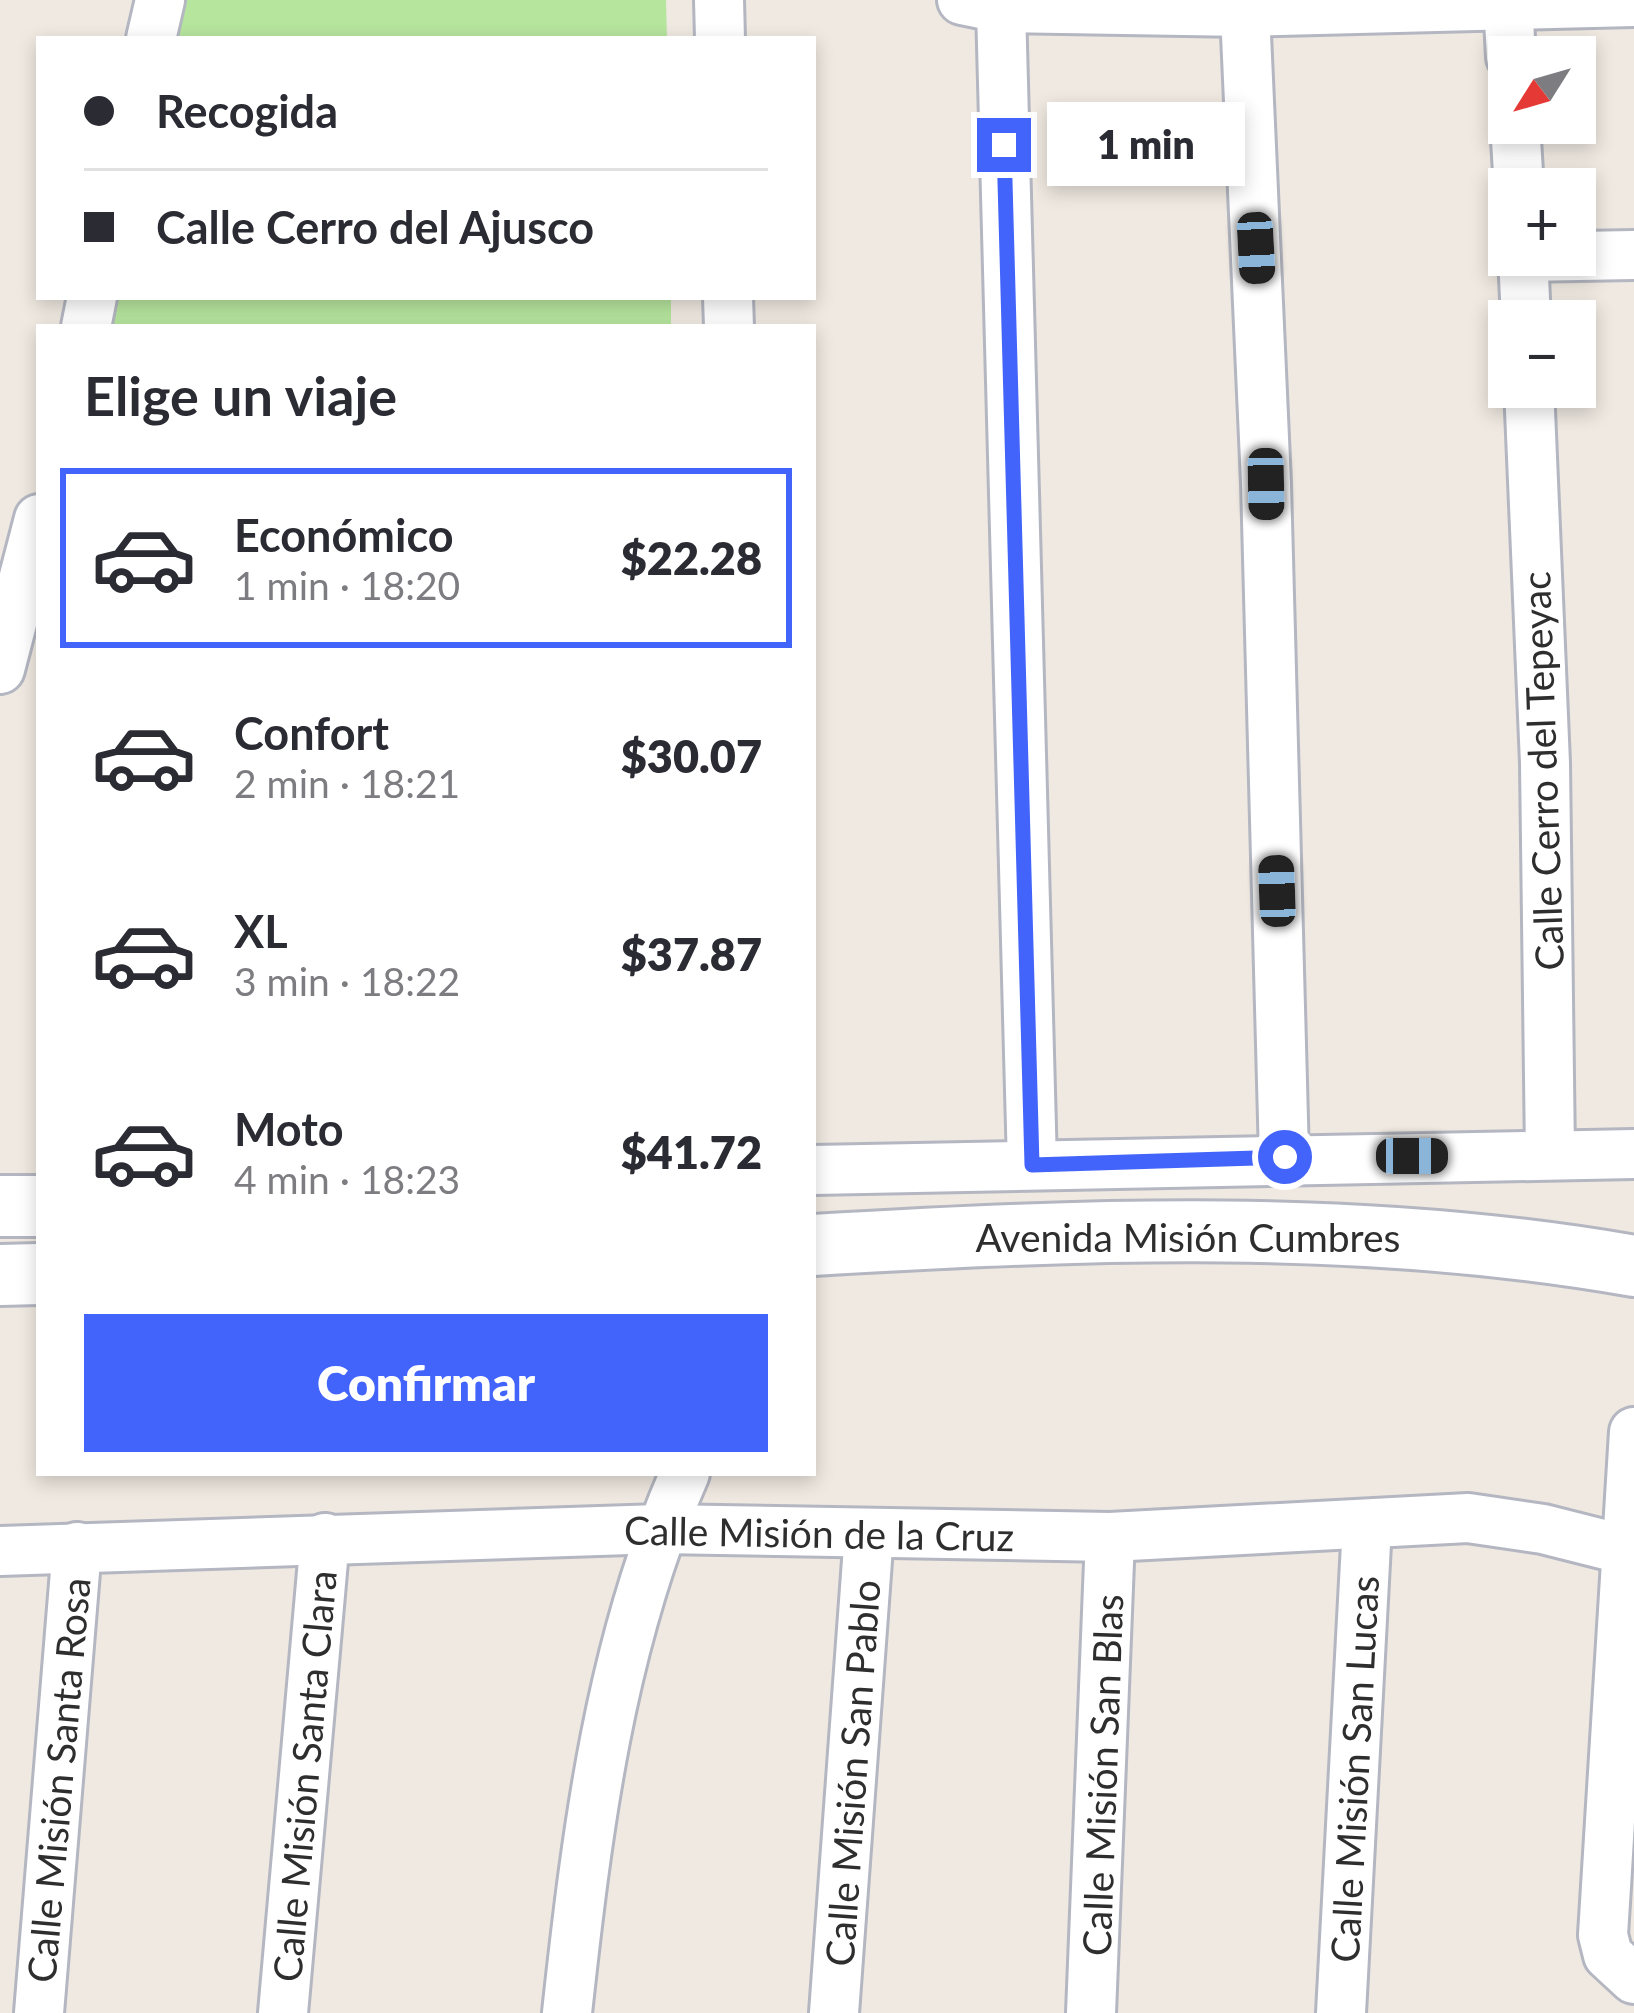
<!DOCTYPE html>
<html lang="es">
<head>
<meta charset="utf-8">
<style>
  body { margin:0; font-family:Lato,sans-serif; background:#f7f7f7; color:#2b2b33; height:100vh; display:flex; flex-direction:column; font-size:45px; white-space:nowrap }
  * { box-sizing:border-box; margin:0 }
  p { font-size:39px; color:#7c7c81 }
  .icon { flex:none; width:66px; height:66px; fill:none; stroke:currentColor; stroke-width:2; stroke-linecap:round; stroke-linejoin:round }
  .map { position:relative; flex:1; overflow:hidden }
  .sheet { position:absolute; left:36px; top:324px; width:780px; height:1152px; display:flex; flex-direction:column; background:#fff; border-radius:0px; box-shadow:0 6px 18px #0003 }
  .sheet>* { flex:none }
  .banner { position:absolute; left:36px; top:36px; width:780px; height:264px; border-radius:0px; box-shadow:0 6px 18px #0003; display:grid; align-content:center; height:264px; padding:0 48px; background:#fff }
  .needle { width:78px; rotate:233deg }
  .fabs { position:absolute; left:1488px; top:36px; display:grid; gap:24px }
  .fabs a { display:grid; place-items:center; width:108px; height:108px; border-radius:0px; background:#fff; box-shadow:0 6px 18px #0003; font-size:60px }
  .end { position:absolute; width:54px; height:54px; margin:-27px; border:15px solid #4264fb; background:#fff; box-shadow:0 0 0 6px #fff }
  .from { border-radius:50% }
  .bubble { position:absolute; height:84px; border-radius:0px; background:#fff; box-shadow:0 6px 18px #0003; font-size:39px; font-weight:800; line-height:84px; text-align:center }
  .car { position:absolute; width:36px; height:72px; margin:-36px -18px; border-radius:15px; box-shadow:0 0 9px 3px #0007; background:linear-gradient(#222 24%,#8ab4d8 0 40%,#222 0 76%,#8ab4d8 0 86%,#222 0) }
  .banner b { display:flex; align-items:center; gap:42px; height:114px; font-size:45px }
  .banner b+b { border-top:3px solid #e1e1e2 }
  .banner i { width:30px; height:30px; background:#2b2b33 }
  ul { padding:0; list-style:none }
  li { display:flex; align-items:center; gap:36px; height:180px; margin:0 24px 18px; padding:0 24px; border:6px solid transparent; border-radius:0px }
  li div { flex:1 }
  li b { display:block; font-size:45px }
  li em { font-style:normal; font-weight:800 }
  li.active { border-color:#4264fb }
  li>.icon { width:108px; height:108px; stroke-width:1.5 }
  h2 { padding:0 48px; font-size:54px; line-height:144px }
  .cta { display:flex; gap:24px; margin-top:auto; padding:24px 48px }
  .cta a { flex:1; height:138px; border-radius:0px; background:#4264fb; color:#fff; font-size:48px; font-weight:800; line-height:138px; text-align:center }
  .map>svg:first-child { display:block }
  .green { fill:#b6e59e }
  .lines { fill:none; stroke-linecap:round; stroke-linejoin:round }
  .minor-casing { stroke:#b4b7c1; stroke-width:54 }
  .tertiary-casing { stroke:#b4b7c1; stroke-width:66 }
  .minor { stroke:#fff; stroke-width:48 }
  .tertiary { stroke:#fff; stroke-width:60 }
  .route { stroke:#4264fb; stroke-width:15 }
  .labels { text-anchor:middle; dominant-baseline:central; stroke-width:9; stroke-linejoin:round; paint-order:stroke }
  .street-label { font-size:39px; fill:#2e2e2e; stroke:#fff }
</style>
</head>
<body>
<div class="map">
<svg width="1634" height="2013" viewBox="0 0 1634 2013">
  <rect width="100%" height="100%" fill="#efe9e1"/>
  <g class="green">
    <path d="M187,0H666L667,39H178Z"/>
    <path d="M116,297H671V327H109Z"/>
  </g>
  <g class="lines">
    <defs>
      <g id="minor">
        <path d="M719,0L720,39"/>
        <path d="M962,0L1001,8L1245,12L1634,2"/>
        <path d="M1508,0L1511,57"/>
        <path d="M1001,8L1032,1165"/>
        <path d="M1245,12L1266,483L1284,1157"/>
        <path d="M151,39L160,0"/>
        <path d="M1515,123L1519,189"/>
        <path d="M1523,255L1526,321"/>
        <path d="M1523,257L1634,255"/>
        <path d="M728,297L729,327"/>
        <path d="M86,327L92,297"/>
        <path d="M1529,387L1545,763L1550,1155"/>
        <path d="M0,669L39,519"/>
        <path d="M813,1170L1634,1154"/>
        <path d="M1634,1432L1603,1935L1608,1955L1634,1979"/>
        <path d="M0,1551L660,1529L1110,1537L1468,1518L1543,1529L1634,1552"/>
        <path d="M39,2013L77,1547"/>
        <path d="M283,2013L325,1538"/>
        <path d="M567,2013C587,1829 610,1644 685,1473"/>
        <path d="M834,2013L869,1533"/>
        <path d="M1091,2013L1110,1537"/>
        <path d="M1341,2013L1367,1525"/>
      </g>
      <g id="tertiary">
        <path d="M0,1206H39"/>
        <path d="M813,1245C1089,1229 1360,1218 1634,1266"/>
        <path d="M0,1275L39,1274"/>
      </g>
    </defs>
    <use href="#minor" class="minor-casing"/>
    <use href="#tertiary" class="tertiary-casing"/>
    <use href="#minor" class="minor"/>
    <use href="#tertiary" class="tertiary"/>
  </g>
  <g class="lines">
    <path class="route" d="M1004,145L1032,1165L1285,1157"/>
  </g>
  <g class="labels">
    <g class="street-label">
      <text transform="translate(1542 771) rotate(-92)">Calle Cerro del Tepeyac</text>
      <text x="1188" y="1237">Avenida Misión Cumbres</text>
      <text transform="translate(819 1533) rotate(1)">Calle Misión de la Cruz</text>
      <text transform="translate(1354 1769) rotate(-87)">Calle Misión San Lucas</text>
      <text transform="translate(852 1773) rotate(-86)">Calle Misión San Pablo</text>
      <text transform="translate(1102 1775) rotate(-88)">Calle Misión San Blas</text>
      <text transform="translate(304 1776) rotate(-85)">Calle Misión Santa Clara</text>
      <text transform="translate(58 1780) rotate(-85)">Calle Misión Santa Rosa</text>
    </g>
  </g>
</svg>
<div class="fabs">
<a><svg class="needle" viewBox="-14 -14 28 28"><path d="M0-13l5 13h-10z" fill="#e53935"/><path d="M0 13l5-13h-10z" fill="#7c7c81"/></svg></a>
<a>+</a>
<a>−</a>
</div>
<i class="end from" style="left:1285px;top:1157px"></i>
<i class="end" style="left:1004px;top:145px"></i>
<div class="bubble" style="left:1047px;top:102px;width:198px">1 min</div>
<i class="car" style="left:1256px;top:248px;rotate:177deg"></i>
<i class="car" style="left:1266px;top:484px;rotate:179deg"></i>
<i class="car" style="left:1277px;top:891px;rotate:358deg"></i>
<i class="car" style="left:1412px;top:1156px;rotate:90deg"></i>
<div class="banner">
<b><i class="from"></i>Recogida</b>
<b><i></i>Calle Cerro del Ajusco</b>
</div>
<section class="sheet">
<h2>Elige un viaje</h2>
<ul>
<li class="active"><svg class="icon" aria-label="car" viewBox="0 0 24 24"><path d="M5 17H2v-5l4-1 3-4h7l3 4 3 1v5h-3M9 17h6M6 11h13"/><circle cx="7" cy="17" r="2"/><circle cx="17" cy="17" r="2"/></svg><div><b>Económico</b><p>1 min · 18:20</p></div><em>$22.28</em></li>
<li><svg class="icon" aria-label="car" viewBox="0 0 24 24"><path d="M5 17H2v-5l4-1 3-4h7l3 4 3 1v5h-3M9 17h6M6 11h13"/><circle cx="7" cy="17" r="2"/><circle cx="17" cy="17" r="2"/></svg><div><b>Confort</b><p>2 min · 18:21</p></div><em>$30.07</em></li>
<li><svg class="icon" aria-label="car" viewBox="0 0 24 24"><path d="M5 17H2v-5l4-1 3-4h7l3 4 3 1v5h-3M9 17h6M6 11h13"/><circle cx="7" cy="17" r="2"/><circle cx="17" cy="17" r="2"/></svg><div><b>XL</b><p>3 min · 18:22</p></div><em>$37.87</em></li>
<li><svg class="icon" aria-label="car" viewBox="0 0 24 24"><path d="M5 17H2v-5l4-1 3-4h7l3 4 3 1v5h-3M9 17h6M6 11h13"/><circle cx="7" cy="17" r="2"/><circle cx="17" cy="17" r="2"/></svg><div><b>Moto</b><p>4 min · 18:23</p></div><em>$41.72</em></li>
</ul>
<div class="cta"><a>Confirmar</a></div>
</section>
</div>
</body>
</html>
